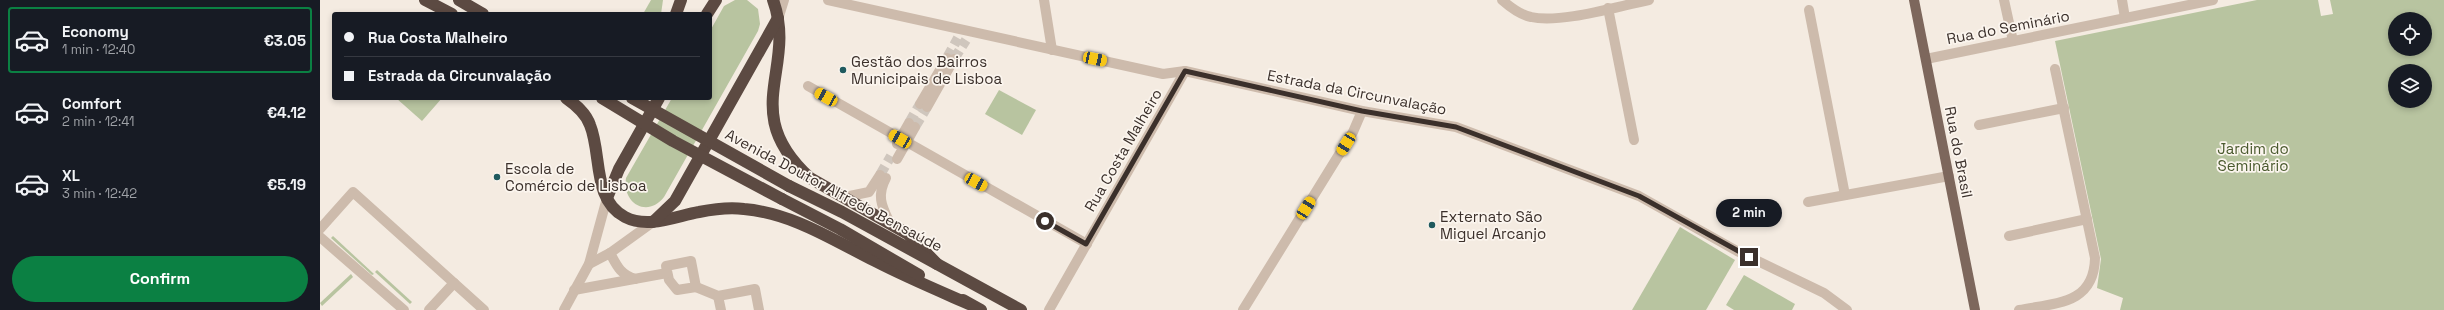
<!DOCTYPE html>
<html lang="en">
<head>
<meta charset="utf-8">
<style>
  body { margin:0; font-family:"Space Grotesk",sans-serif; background:#20242c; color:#f1f3f6; height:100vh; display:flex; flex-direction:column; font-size:15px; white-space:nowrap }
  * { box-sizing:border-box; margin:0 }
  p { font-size:13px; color:#9ea1a6 }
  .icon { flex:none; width:22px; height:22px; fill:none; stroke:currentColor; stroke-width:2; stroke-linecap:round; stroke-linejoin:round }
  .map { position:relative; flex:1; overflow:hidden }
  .drawer { display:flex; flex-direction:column; background:#171b24; width:320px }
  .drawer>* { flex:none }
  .top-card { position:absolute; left:12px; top:12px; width:380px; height:88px; border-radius:4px; box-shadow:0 2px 6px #0003; display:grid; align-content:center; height:88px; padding:0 12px; background:#171b24 }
  .fabs { position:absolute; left:2068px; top:12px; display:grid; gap:8px }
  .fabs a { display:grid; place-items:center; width:44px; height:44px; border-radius:50%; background:#171b24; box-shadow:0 2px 6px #0003; font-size:20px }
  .end { position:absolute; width:18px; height:18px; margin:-9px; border:5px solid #3b302b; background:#fff; box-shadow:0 0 0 2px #fff }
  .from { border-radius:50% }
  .bubble { position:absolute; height:28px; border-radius:14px; background:#171b24; box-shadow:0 2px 6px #0003; font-size:13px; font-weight:600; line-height:28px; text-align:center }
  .car { position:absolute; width:12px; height:24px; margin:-12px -6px; border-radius:5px; box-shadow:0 0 3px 1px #0007; background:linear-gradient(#f5c518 24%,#345 0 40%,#f5c518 0 76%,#345 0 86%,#f5c518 0) }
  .top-card b { display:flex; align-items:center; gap:14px; height:38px; font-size:15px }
  .top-card b+b { border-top:1px solid #363941 }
  .top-card i { width:10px; height:10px; background:#f1f3f6 }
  ul { padding:7px 0 0; list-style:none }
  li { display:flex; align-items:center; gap:12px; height:66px; margin:0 8px 6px; padding:0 4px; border:2px solid transparent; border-radius:4px }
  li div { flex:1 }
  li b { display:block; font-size:15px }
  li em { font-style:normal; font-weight:600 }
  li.current { border-color:#0b8043 }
  li>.icon { width:36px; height:36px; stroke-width:1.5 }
  .cta { display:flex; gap:8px; margin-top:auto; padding:8px 12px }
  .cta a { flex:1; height:46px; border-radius:24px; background:#0b8043; color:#fff; font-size:16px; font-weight:600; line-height:46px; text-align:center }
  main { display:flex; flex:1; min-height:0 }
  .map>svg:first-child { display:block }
  .green { fill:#b8c4a0; fill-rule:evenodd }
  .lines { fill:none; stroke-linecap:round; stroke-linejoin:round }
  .minor-tunnel { stroke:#cfc6bd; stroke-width:10; stroke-dasharray:10 5; stroke-linecap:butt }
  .minor { stroke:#cdbbac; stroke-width:10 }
  .major { stroke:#7d675c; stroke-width:10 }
  .highway { stroke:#5c4a42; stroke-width:12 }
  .highway-bridge { stroke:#5c4a42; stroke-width:12 }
  .route { stroke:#3b302b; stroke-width:5 }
  .poi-dot { fill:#1f5a5e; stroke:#fbf5ee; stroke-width:1.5 }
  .labels { text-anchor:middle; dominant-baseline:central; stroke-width:3.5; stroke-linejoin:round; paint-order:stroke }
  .street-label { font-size:15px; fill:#3b302b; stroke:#fbf5ee }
  .poi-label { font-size:15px; fill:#3b302b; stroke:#fbf5ee; text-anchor:start }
  .park-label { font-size:15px; fill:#4a5a2e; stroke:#fbf5ee }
</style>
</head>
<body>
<main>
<section class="drawer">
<ul>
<li class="current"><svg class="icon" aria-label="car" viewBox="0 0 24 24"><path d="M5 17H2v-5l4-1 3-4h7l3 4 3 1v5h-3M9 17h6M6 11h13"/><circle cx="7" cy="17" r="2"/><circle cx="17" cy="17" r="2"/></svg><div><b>Economy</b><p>1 min · 12:40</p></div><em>€3.05</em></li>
<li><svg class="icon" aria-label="car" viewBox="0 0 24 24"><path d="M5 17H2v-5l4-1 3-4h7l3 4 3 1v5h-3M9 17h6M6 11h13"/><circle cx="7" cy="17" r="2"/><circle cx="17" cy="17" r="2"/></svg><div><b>Comfort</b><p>2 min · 12:41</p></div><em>€4.12</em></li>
<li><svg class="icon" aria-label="car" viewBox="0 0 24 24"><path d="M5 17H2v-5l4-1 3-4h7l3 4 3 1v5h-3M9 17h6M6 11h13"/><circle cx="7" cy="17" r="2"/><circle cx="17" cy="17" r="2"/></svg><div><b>XL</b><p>3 min · 12:42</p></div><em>€5.19</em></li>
</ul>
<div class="cta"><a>Confirm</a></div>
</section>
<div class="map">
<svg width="2124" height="310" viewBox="0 0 2124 310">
  <rect width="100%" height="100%" fill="#f4ebe1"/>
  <g class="green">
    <path d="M331,0H343L341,14H323Z"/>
    <path d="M415,0H427L438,9L440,24L438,31L344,197C328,218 302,204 306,178L352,98H390V31L404,6Z"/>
    <path d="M1937,0H1998L2001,16L2013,14L2010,0H2124V310H1800L1803,298L1777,288L1781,259L1735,41ZM2075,19H2105V49H2075ZM2075,71H2105V101H2075Z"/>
    <path d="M679,90L716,110L702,135L665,114Z"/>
    <path d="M76,98H122L102,121Z"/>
    <path d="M1360,227L1415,260L1386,310H1312Z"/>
    <path d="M13,236L54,274L52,275L11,238Z"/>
    <path d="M57,270L92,302L90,304L55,272Z"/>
    <path d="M31,274L33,277L2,306L0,303Z"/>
    <path d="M1424,275L1475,304L1472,310H1414L1406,305Z"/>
  </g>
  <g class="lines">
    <g class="minor-tunnel">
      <path d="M627,58L638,38"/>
      <path d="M634,59L646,40"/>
      <path d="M589,123L600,104"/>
      <path d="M595,127L607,107"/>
      <path d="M560,175L571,156"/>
    </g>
    <g class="minor">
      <path d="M508,0L843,74L865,71L1042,111L1136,127L1319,196L1417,251L1504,293L1527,310"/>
      <path d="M724,0L732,50"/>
      <path d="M1182,0C1190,7 1200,15 1211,17C1240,24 1298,6 1329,0"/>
      <path d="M1684,0L1693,41"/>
      <path d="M1802,0L1805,18"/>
      <path d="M1288,8L1314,140"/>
      <path d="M1489,10L1525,195"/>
      <path d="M459,16L464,0"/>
      <path d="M1606,59L1893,0"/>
      <path d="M488,86L767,244"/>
      <path d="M600,104L627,58"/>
      <path d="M607,107L634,59"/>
      <path d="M1659,125L1744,108"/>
      <path d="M577,144L589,123"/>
      <path d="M577,159L595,127"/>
      <path d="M566,178C557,195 561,205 569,221"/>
      <path d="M525,197L549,192L560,175"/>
      <path d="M1488,202L1629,176"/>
      <path d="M0,229L33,192L164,310"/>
      <path d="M1689,236L1767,219"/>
      <path d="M0,237L84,310"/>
      <path d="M290,253C297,266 300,274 315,279"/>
      <path d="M371,261L376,287L357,290L349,280L346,266Z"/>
      <path d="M269,264L290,253L333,222"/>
      <path d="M376,287L398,296L435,289L439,310"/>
      <path d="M254,290L347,273"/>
      <path d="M398,296L401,310"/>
      <path d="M109,310L134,283"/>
      <path d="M244,310L269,264L287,198"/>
      <path d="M729,310L865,71"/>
      <path d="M923,310L1033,132L1042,111"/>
      <path d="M1699,310C1735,303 1774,305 1775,258L1735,69"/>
    </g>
    <path class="major" d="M1594,0L1655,310"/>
    <g class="highway">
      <path d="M105,0L132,14"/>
      <path d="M139,0L163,14"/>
      <path d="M453,0C478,69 417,111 490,178L588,234L617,264"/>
      <path d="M356,14L361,0"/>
      <path d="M387,14L396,0"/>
      <path d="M246,98C256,105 266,113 270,125C282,154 272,200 305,217C328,229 356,216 379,212C394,209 409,207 424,209C472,213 513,240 555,261C586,277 617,290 649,304"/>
      <path d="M469,186L522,212L701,310"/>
      <path d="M287,198L299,169L339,98"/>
      <path d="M462,199L520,229L599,275"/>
      <path d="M333,222L355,201L458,18"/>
      <path d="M643,300L661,310"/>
    </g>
    <g class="highway-bridge">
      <path d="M282,98L353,141L462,199"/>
      <path d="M312,98L469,186"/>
    </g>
  </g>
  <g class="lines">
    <path class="route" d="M725,221L766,244L865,71L1042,111L1136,127L1319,196L1429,257"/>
  </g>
  <g class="poi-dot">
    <circle cx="523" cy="70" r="4"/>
    <circle cx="177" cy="177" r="4"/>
    <circle cx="1112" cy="225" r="4"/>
  </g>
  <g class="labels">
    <g class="street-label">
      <text transform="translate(1688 27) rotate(-11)">Rua do Seminário</text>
      <text transform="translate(1037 92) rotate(11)">Estrada da Circunvalação</text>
      <text transform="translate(803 150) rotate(-60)">Rua Costa Malheiro</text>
      <text transform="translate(1639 152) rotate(79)">Rua do Brasil</text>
      <text transform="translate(514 190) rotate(28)">Avenida Doutor Alfredo Bensaúde</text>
    </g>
    <g class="poi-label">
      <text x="531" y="61">Gestão dos Bairros<tspan x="531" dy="17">Municipais de Lisboa</tspan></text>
      <text x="185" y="168">Escola de<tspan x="185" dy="17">Comércio de Lisboa</tspan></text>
      <text x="1120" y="216">Externato São<tspan x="1120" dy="17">Miguel Arcanjo</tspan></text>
    </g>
    <g class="park-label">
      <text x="1933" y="148">Jardim do<tspan x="1933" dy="17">Seminário</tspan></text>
    </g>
  </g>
</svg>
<div class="fabs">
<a><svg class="icon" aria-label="locate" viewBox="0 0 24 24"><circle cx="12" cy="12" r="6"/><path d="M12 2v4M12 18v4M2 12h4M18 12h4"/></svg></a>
<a><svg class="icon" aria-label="layers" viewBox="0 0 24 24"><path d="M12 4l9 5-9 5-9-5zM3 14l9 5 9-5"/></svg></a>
</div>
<i class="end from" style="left:725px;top:221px"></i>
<i class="end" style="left:1429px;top:257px"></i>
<div class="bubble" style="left:1396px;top:199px;width:66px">2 min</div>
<i class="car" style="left:775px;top:59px;rotate:102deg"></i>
<i class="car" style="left:506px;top:97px;rotate:299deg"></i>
<i class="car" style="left:580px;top:139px;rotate:300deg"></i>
<i class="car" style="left:1026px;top:144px;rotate:212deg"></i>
<i class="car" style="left:656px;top:182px;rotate:119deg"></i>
<i class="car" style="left:986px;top:208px;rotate:32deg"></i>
<div class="top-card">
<b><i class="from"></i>Rua Costa Malheiro</b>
<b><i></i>Estrada da Circunvalação</b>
</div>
</div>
</main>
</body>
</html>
